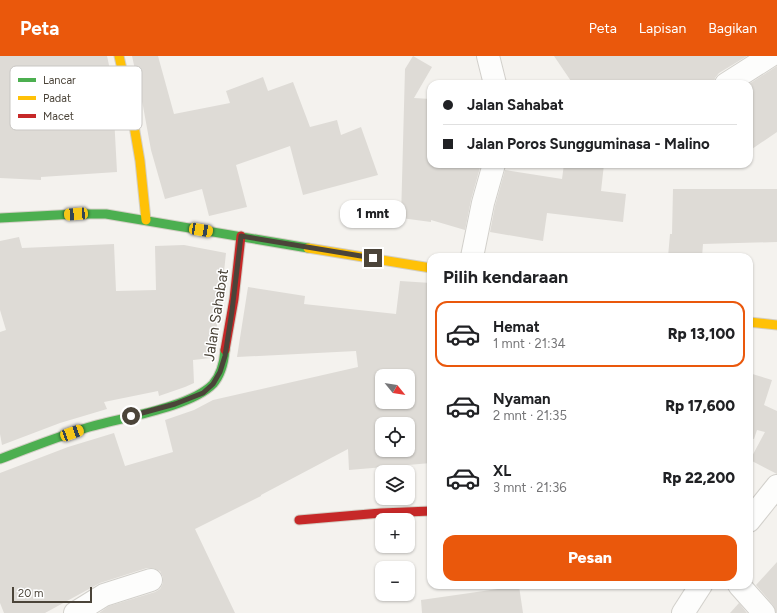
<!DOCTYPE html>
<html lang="id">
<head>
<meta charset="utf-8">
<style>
  body { margin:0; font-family:Figtree,sans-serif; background:#f2f2f2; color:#202124; height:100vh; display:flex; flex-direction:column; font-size:15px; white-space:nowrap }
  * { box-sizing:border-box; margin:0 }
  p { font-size:13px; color:#757577 }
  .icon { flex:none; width:22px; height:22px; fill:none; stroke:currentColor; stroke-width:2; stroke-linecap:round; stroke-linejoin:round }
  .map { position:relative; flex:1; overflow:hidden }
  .drawer { position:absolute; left:427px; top:197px; width:326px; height:336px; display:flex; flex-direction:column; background:#fff; border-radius:12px; box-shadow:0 1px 3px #0004 }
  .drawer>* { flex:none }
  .banner { position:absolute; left:427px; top:24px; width:326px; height:88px; border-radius:12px; box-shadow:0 1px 3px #0004; display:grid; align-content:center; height:88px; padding:0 16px; background:#fff }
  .needle { width:26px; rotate:120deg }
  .buttons { position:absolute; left:375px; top:313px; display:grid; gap:8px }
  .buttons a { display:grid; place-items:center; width:40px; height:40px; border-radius:8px; background:#fff; box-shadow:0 1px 3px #0004; font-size:20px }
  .scale { position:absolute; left:12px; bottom:10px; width:80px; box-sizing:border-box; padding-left:4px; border:2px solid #4b4439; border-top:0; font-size:11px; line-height:14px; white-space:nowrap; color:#4b4439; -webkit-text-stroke:3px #fff; paint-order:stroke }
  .end { position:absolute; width:18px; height:18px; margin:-9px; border:5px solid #4b4439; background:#fff; box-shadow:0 0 0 2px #fff }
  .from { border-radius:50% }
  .bubble { position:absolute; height:28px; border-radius:12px; background:#fff; box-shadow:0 1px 3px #0004; font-size:13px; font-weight:800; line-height:28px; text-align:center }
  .car { position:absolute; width:12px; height:24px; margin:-12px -6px; border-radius:5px; box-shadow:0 0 3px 1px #0007; background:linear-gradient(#f5c518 24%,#345 0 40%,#f5c518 0 76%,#345 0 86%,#f5c518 0) }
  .banner b { display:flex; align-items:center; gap:14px; height:38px; font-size:15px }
  .banner b+b { border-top:1px solid #e0e0e0 }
  .banner i { width:10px; height:10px; background:#202124 }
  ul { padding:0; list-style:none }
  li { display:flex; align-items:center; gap:12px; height:66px; margin:0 8px 6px; padding:0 8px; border:2px solid transparent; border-radius:12px }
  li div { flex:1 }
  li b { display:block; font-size:15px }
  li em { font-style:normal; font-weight:800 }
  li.active { border-color:#ea580c }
  li>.icon { width:36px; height:36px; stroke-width:1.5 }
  h2 { padding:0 16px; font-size:18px; line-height:48px }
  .action { display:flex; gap:8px; margin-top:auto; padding:8px 16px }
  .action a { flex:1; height:46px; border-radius:12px; background:#ea580c; color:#fff; font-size:16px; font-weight:800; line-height:46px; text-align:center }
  header { display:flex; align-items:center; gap:24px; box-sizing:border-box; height:56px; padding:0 20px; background:#ea580c; color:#fff }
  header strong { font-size:19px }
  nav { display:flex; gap:22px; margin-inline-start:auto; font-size:14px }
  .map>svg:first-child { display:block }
  .building { fill:#dedbd6; fill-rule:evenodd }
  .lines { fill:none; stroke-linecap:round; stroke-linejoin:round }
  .street-casing { stroke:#d2d0cb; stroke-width:24 }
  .fast-casing { stroke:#d3cfc5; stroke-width:11 }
  .slow-casing { stroke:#d3cfc5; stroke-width:11 }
  .jam-casing { stroke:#d3cfc5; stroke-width:11 }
  .street { stroke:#fdfdfc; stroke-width:22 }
  .fast { stroke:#4caf50; stroke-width:9 }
  .slow { stroke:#ffc107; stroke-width:9 }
  .jam { stroke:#c62828; stroke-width:9 }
  .route { stroke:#4b4439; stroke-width:5 }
  .labels { text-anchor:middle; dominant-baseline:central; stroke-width:3; stroke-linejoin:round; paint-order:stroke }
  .street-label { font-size:15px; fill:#4b4439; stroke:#fff }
  .key { fill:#fff; stroke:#c9c7c4; stroke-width:1 }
  .key-label { font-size:11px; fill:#4b4439 }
</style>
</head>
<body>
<header>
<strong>Peta</strong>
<nav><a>Peta</a><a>Lapisan</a><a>Bagikan</a></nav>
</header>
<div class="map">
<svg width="777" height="557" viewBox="0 0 777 557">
  <rect width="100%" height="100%" fill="#f4f2ee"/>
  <g class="building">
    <path d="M0,0H107L112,23L117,116L41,121V124L0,122Z"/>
    <path d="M132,0H158L174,58L230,47L226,35L263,21L268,35L293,26L310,71L337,64L341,79L361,71L378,119L303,139L290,90L236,109L247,151L209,160L202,133L165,143L151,94L143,50Z"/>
    <path d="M413,0L432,11L414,42L431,43V108H481L471,144L465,174L431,164V166L401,162L405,13Z"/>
    <path d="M554,0H747L719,17L715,22L714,28H573Z"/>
    <path d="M777,10V76L749,95V28Z"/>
    <path d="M564,108H604L601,135L626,138L623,166L547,157L543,185L490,176L495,150L505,114L562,123Z"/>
    <path d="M673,133H777V186L703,188L702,201H668L670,178H672Z"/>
    <path d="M19,181L22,192L114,188L116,235L156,234L155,190L184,189L226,197L220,253L211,302L193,304L194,327L185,331L159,340L158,335L104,346L107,353L60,367L2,389L0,378V276L6,274L0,254V185Z"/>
    <path d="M400,225L431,227V407L349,414L348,393L261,439V440L195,473L235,557H99L109,550L155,536L160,533L163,527V521L160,515L153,512H147L100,527L45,557H4L0,547V417L68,391L114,377L125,410L173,396L165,364L194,354L213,344L358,311L356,295L237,301L248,231L305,240L304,248L396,258ZM382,320H408V346H382ZM382,368H408V394H382Z"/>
    <path d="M749,317L772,324L764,349L777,355V418L750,404L765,376L757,374L754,383L749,382Z"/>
    <path d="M777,506V557H776L773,549L756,529Z"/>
    <path d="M519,530L523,557H422L421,544Z"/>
    <path d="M739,547L747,557H730Z"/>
  </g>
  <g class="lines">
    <defs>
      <g id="street">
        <path d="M488,0L495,28"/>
        <path d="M726,28L770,0"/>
        <path d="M472,201L483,147L494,108"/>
        <path d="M749,465L777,430"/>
        <path d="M739,529L764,557"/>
        <path d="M75,557L104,539L151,524"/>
        <path d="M683,557L701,529"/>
      </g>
      <g id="fast">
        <path d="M0,162L76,158H106L308,192"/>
        <path d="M0,403C29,392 57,381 86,372C119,362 190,352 213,328C221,319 224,306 225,294"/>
      </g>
      <g id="slow">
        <path d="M119,0L131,52L140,105L146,164"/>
        <path d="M308,192L431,212"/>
        <path d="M749,266L777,269"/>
      </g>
      <g id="jam">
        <path d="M225,294L234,243L241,180"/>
        <path d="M299,464L381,457L431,455"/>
      </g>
    </defs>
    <use href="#street" class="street-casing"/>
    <use href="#fast" class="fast-casing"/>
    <use href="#slow" class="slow-casing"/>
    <use href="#jam" class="jam-casing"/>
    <use href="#street" class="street"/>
    <use href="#fast" class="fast"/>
    <use href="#slow" class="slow"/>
    <use href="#jam" class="jam"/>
  </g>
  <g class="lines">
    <path class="route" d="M131,360L175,348L203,337L213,328L220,316L225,300L232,255L241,180L373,202"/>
  </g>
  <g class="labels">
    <g class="street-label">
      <text transform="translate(216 259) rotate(-81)">Jalan Sahabat</text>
    </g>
  </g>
  <rect x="10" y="10" width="132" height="64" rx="6" class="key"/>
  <rect x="18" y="22" width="18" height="4" fill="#4caf50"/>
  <rect x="18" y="40" width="18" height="4" fill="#ffc107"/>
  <rect x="18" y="58" width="18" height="4" fill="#c62828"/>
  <g class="key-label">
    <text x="43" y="28">Lancar</text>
    <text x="43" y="46">Padat</text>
    <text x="43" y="64">Macet</text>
  </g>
</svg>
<div class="buttons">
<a><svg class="needle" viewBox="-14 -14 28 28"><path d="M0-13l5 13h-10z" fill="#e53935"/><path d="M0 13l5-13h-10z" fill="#757577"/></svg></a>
<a><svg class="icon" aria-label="locate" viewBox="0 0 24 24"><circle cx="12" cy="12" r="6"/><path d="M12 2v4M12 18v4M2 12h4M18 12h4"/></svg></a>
<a><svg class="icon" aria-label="layers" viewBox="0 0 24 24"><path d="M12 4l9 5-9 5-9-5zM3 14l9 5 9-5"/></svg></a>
<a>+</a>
<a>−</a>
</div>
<div class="scale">20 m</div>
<i class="end from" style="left:131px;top:360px"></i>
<i class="end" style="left:373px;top:202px"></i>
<div class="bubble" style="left:340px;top:144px;width:66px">1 mnt</div>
<i class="car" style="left:76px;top:158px;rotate:266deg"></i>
<i class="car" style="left:201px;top:174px;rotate:100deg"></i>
<i class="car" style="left:72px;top:377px;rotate:70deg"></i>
<div class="banner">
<b><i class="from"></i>Jalan Sahabat</b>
<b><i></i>Jalan Poros Sungguminasa - Malino</b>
</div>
<section class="drawer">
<h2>Pilih kendaraan</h2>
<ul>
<li class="active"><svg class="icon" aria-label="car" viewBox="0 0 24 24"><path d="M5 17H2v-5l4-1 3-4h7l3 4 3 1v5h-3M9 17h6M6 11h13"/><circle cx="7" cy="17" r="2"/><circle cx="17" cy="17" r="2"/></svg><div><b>Hemat</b><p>1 mnt · 21:34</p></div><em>Rp 13,100</em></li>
<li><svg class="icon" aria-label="car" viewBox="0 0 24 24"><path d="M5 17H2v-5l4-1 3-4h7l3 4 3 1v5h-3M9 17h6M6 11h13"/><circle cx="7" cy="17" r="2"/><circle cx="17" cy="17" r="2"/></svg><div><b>Nyaman</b><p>2 mnt · 21:35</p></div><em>Rp 17,600</em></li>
<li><svg class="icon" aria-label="car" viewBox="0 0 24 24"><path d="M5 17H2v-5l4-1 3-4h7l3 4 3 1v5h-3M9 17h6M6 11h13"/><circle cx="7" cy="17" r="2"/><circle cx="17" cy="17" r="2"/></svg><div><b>XL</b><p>3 mnt · 21:36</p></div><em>Rp 22,200</em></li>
</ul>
<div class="action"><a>Pesan</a></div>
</section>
</div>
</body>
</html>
